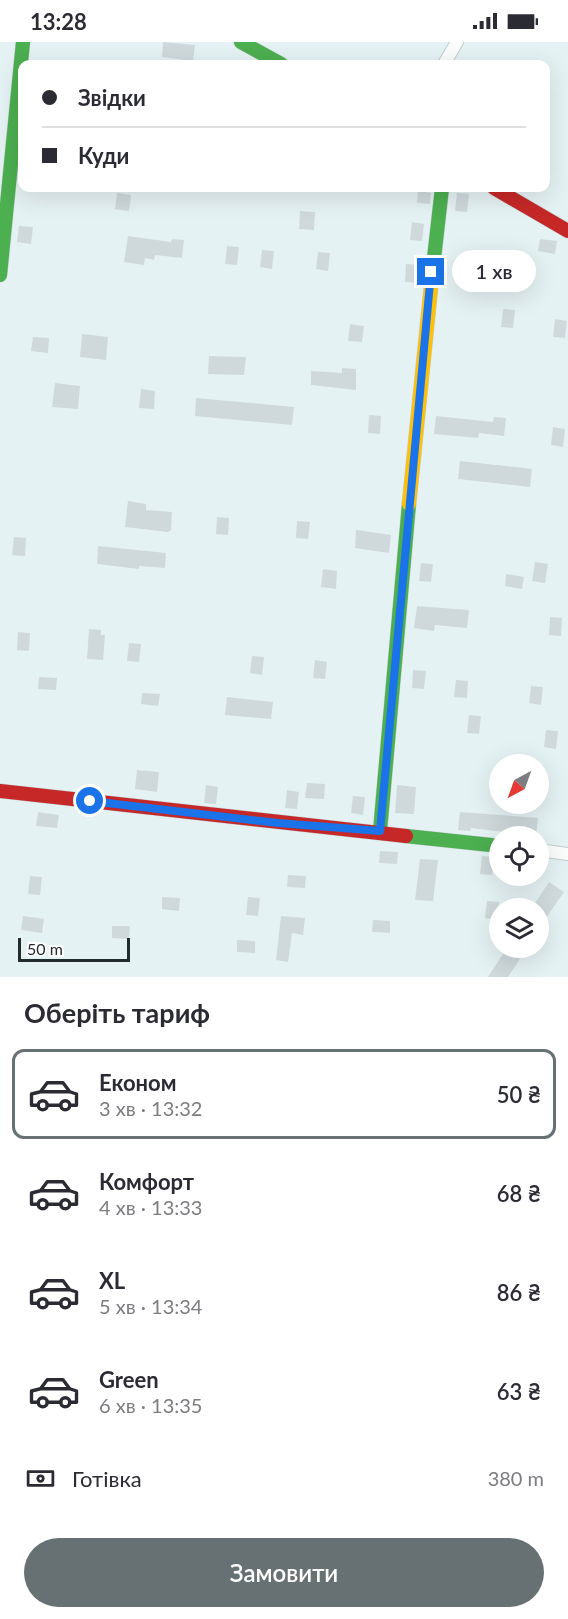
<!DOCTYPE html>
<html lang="uk">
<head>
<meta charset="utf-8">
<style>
  body { margin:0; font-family:Lato,sans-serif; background:#f2f2f3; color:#2b2b33; height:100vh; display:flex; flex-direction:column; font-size:22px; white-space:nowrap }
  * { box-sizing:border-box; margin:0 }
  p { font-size:20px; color:#7c7c81 }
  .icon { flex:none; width:33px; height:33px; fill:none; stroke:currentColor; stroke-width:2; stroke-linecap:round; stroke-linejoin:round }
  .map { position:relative; height:935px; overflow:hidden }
  .drawer { display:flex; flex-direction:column; background:#fff; flex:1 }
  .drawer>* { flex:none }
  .hud { position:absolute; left:18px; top:18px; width:532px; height:132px; border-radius:12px; box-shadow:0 6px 24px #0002; display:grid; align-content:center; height:132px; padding:0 24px; background:#fff }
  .needle { width:39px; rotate:221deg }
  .buttons { position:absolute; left:489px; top:712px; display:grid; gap:12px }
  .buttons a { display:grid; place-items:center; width:60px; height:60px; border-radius:50%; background:#fff; box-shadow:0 6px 24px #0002; font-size:30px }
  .scale { position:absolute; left:18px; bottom:15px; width:112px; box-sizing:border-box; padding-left:6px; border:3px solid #232c2d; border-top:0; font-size:16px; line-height:21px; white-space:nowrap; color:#232c2d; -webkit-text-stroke:4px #fff; paint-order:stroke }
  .end { position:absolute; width:27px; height:27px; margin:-14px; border:8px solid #1a73e8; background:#fff; box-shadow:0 0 0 3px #fff }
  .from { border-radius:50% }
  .bubble { position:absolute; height:42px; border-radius:21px; background:#fff; box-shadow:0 6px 24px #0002; font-size:20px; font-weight:600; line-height:42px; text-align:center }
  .hud b { display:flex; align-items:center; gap:21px; height:57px; font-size:22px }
  .hud b+b { border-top:2px solid #e1e1e2 }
  .hud i { width:15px; height:15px; background:#2b2b33 }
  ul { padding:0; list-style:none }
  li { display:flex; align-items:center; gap:18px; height:90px; margin:0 12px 9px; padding:0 12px; border:3px solid transparent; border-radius:12px }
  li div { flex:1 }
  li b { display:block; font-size:22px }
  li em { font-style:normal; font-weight:600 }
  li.on { border-color:#677173 }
  li>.icon { width:54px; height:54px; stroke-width:1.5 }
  h2 { padding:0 24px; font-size:27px; line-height:72px }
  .pay { display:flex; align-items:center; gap:15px; height:66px; padding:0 24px; font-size:22px }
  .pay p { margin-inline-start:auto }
  .button { display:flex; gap:12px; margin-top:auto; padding:12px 24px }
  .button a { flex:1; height:69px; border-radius:36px; background:#677173; color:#fff; font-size:24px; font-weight:600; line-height:69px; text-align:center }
  .status { display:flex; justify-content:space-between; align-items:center; height:42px; padding:0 30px; background:#fff; direction:ltr }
  .status svg { height:16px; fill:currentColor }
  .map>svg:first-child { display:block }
  .building { fill:#cfd9db }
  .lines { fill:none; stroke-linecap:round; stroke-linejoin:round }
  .street-casing { stroke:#c3cdcf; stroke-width:14 }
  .fast-casing { stroke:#c3cdcf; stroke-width:15 }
  .slow-casing { stroke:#c3cdcf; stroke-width:15 }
  .jam-casing { stroke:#c3cdcf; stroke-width:15 }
  .street { stroke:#fbfdfd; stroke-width:12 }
  .fast { stroke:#4caf50; stroke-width:14 }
  .slow { stroke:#ffc107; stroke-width:14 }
  .jam { stroke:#c62828; stroke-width:14 }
  .route { stroke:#1a73e8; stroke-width:8 }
</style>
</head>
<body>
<div class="status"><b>13:28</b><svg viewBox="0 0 49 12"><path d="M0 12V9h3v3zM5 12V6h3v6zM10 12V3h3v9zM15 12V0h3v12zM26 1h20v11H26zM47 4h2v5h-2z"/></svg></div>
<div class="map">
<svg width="568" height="935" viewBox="0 0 568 935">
  <rect width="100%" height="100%" fill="#e5f2f4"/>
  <g class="building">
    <path d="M163,0L195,3L193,19L162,15Z"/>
    <path d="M418,149L431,151L430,162L417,161Z"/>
    <path d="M117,151L131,153L129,169L115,167Z"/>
    <path d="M457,151L469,152L467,170L455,169Z"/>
    <path d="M300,169L315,170L314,188L299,187Z"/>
    <path d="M412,180L424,182L422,199L410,198Z"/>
    <path d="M19,184L33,185L31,202L17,200Z"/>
    <path d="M128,194L171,200L172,197L184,198L182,216L155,213L154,218L145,216L144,223L124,220Z"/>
    <path d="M540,197L557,199L555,212L538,209Z"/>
    <path d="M227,204L239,205L237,223L225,222Z"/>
    <path d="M262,208L274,209L272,227L260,225Z"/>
    <path d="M318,210L330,211L328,229L316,227Z"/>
    <path d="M406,222L421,223L419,241L405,240Z"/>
    <path d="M479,225L497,227L495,239L478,237Z"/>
    <path d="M503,267L515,268L513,286L501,285Z"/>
    <path d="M555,277L567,279L565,296L553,295Z"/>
    <path d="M350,282L364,284L362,300L348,299Z"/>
    <path d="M82,292L108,295L106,318L80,315Z"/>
    <path d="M33,295L49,296L48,311L31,309Z"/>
    <path d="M209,314L246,315L244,333L208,332Z"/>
    <path d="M342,326L356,327V348L311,343V329L342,331Z"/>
    <path d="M55,341L80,344L78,367L52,365Z"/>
    <path d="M141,347L155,349L154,367L139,366Z"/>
    <path d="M196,356L294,365L292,383L195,374Z"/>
    <path d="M369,373L381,374L380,392L368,391Z"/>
    <path d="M436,374L493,380L494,375L506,376L504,394L479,391L478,396L434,392Z"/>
    <path d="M553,385L565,387L563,405L551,403Z"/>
    <path d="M460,419L532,427L530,445L458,437Z"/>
    <path d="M128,459L146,462V468L172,470L171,488L168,490L125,485Z"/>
    <path d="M217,475L229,476L228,493L216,492Z"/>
    <path d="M297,479L310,480L308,497L296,496Z"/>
    <path d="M356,488L391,493L389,511L355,506Z"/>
    <path d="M14,495L26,496L25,514L12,513Z"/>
    <path d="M98,504L166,511L165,526L139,524V527L97,522Z"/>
    <path d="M535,520L548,522L545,541L532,539Z"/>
    <path d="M421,521L433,522L431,540L419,539Z"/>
    <path d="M323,527L337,529L336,547L321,545Z"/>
    <path d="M506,532L524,535L522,547L505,544Z"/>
    <path d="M417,564L469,568L467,586L435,583L434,589L414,586Z"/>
    <path d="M550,575L562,576L561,594L549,593Z"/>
    <path d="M89,587L101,588V593H105L103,618L87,617Z"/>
    <path d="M18,590L30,591L29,609L17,608Z"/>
    <path d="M129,601L141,602L139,620L127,619Z"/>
    <path d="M252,614L264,615L262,633L250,631Z"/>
    <path d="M315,618L327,620L325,637L313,636Z"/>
    <path d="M413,628L426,629L424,647L412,646Z"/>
    <path d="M39,635L57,636L56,648L38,647Z"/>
    <path d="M456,638L468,639L467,656L454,655Z"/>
    <path d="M531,644L543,645L541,663L529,661Z"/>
    <path d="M142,651L160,652L158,664L141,662Z"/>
    <path d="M227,655L273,660L271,677L225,673Z"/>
    <path d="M469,673L481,674L479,692L467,691Z"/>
    <path d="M546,688L558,689L556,707L544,705Z"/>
    <path d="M137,728L159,730L157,750L135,747Z"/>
    <path d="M307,741L325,742L324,757L305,756Z"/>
    <path d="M206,743L218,745L216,762L204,761Z"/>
    <path d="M397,743L416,745L414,772L395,771Z"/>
    <path d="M287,748L299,750L297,767L285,766Z"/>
    <path d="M353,754L365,755L363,773L351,771Z"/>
    <path d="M38,770L59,773L57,786L36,784Z"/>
    <path d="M460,770L538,776L536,794L471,786L470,789L458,788Z"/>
    <path d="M380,809L398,810L397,822L379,821Z"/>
    <path d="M482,814L494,815L492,833L480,832Z"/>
    <path d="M420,817L438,818L433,859L415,858Z"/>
    <path d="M288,833L306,834L305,846L287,845Z"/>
    <path d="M30,834L42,835L40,853L28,852Z"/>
    <path d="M549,840L564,850L538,887V867H531Z"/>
    <path d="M162,855L180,856L179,869L162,867Z"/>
    <path d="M248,855L260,856L258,874L246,873Z"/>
    <path d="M487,859L499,860L497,878L485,876Z"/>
    <path d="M23,874L44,877L42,891L21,888Z"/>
    <path d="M281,874L305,876L303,893L292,891L288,920L276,918Z"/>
    <path d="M373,878L390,879V891L372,890Z"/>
    <path d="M112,884H130L129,897L112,896Z"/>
    <path d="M237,898L255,899V911L237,910Z"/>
    <path d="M507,906H527L508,935H488Z"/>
  </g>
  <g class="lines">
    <defs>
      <g id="street">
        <path d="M444,22L457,0"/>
        <path d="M538,808L568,812"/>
      </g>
      <g id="fast">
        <path d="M241,0L281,22"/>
        <path d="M433,225L442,146"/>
        <path d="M0,233L23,0"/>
        <path d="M380,789L409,462"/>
        <path d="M406,794L500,804"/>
      </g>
      <path id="slow" d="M409,462L433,225"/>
      <g id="jam">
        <path d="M494,146L568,189"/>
        <path d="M0,749L406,794"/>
      </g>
    </defs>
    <use href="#street" class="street-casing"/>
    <use href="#fast" class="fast-casing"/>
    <use href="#slow" class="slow-casing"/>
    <use href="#jam" class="jam-casing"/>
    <use href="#street" class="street"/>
    <use href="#fast" class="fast"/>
    <use href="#slow" class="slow"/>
    <use href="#jam" class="jam"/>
  </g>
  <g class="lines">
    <path class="route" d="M90,759L278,781L380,789L431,230"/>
  </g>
</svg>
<div class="buttons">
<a><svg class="needle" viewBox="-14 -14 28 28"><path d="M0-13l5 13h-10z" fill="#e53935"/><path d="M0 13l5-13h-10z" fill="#7c7c81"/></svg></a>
<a><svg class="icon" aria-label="locate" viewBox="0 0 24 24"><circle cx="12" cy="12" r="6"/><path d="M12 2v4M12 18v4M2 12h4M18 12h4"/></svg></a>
<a><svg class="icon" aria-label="layers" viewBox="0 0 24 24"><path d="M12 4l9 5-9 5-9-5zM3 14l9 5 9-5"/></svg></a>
</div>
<div class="scale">50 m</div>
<i class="end from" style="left:90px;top:759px"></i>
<i class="end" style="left:431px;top:230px"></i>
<div class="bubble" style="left:452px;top:208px;width:84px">1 хв</div>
<div class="hud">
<b><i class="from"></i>Звідки</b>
<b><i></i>Куди</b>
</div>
</div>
<section class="drawer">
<h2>Оберіть тариф</h2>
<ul>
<li class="on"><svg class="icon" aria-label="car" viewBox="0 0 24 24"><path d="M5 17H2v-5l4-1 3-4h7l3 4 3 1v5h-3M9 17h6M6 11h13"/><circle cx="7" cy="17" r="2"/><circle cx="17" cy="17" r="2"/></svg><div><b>Економ</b><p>3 хв · 13:32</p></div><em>50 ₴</em></li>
<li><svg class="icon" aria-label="car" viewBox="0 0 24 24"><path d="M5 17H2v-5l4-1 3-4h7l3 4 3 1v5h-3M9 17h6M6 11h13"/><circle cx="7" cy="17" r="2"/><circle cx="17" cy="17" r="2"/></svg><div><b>Комфорт</b><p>4 хв · 13:33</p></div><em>68 ₴</em></li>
<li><svg class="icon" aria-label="car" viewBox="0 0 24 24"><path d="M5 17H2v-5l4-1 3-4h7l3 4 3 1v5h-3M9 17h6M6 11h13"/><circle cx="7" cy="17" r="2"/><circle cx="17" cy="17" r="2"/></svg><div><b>XL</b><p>5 хв · 13:34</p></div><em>86 ₴</em></li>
<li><svg class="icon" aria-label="car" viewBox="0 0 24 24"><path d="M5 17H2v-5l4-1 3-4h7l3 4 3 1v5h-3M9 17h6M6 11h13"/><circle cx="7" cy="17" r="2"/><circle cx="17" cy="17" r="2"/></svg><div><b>Green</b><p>6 хв · 13:35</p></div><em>63 ₴</em></li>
</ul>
<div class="pay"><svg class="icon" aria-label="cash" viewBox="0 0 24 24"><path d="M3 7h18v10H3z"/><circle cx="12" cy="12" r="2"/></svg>Готівка<p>380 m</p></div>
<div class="button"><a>Замовити</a></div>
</section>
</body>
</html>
